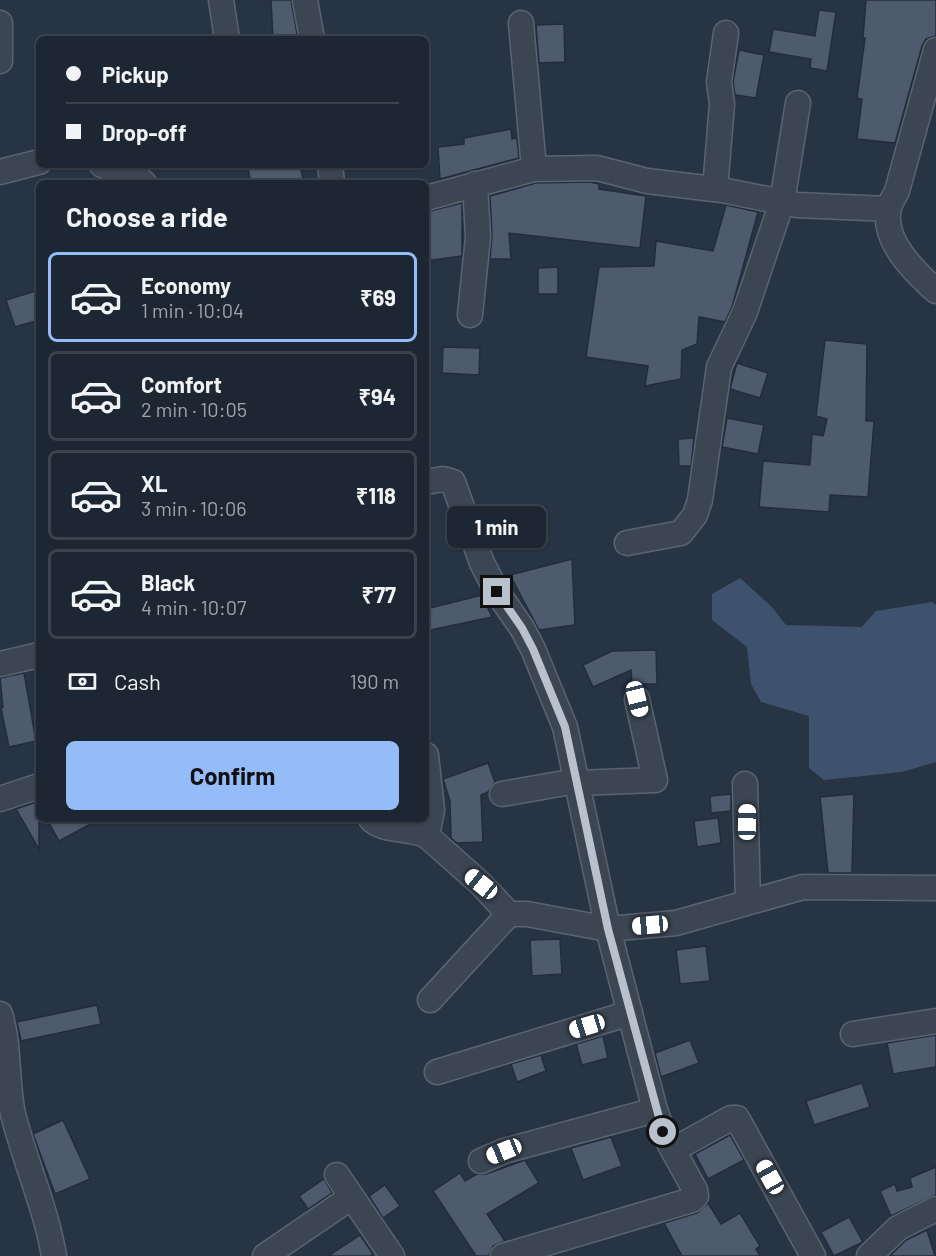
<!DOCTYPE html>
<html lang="en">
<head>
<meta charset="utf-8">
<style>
  body { margin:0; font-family:Barlow,sans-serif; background:#252f3b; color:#f1f3f6; height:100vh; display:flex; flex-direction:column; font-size:22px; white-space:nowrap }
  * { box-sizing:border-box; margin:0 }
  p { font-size:20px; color:#a0a5ac }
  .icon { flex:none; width:33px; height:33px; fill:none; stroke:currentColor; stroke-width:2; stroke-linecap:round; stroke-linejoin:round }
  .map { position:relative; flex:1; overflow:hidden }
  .sheet { position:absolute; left:36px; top:180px; width:393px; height:642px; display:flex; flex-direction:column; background:#1d2733; border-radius:9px; box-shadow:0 2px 4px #0004,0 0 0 2px #3b444e }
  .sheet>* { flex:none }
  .hud { position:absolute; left:36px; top:36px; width:393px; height:132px; border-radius:9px; box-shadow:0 2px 4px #0004,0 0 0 2px #3b444e; display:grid; align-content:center; height:132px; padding:0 30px; background:#1d2733 }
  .end { position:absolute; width:27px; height:27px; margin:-14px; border:8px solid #b9c1cd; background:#111; box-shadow:0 0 0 3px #111 }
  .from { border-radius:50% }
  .bubble { position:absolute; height:42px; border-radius:9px; background:#1d2733; box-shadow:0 2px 4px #0004,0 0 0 2px #3b444e; font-size:20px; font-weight:700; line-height:42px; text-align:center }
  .car { position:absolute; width:18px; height:36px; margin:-18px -9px; border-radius:8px; box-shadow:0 0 4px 2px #0007; background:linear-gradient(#fff 24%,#345 0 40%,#fff 0 76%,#345 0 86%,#fff 0) }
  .hud b { display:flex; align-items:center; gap:21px; height:57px; font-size:22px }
  .hud b+b { border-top:2px solid #3b444e }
  .hud i { width:15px; height:15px; background:#f1f3f6 }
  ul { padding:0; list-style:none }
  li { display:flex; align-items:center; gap:18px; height:90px; margin:0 12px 9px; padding:0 18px; border:3px solid #3b444e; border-radius:9px }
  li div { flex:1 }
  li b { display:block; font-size:22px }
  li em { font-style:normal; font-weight:700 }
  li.active { border-color:#93bcf8 }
  li>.icon { width:54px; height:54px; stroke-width:1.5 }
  h2 { padding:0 30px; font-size:27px; line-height:72px }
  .pay { display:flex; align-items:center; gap:15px; height:66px; padding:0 30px; font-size:22px }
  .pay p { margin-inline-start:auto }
  .primary-button { display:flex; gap:12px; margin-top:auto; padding:12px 30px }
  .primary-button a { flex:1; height:69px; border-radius:9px; background:#93bcf8; color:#111; font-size:24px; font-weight:700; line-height:69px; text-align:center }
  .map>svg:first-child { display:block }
  .water { fill:#3e526d }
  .building { fill:#4e5b6d; stroke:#222d3b; stroke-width:1.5 }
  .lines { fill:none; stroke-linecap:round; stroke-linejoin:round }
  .minor-casing { stroke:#5a6471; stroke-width:27 }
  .minor { stroke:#3c4653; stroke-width:24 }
  .route { stroke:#b9c1cd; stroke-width:8 }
</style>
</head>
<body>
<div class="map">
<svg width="936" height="1256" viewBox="0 0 936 1256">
  <rect width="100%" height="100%" fill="#273444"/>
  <path class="water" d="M740,578L772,607L786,625L862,627L876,611L932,602L936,605V762L902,772L824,780L809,768V716L761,702L751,684L747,647L712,620V594Z"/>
  <g class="building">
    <path d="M271,0H291L298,39H273Z"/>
    <path d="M866,0H936V36L926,39L922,46L895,143L857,139L862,99L857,98L865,38H863Z"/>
    <path d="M819,10L836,12L827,71L810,68L811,59L769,52L773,29L815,36Z"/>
    <path d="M564,24L565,62L539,63L536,25Z"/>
    <path d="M739,50L764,55L756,98L735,95L733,82Z"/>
    <path d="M511,129L512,139L517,138L519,158L440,179L438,147L464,144V138Z"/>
    <path d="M247,165H300L304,183H251Z"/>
    <path d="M589,182L599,184V189L646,196L640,248L509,233L511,259H490L492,236L490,196L536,183Z"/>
    <path d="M462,203V256L426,261V212Z"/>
    <path d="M726,205L758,212L732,307L725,322L699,317L697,344L682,350L681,379L645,386L648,366L586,357L599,267L654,266L656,241L713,251Z"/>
    <path d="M558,267V294H538V268Z"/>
    <path d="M39,290V320L15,327L6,300Z"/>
    <path d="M825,340L867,344L866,421H874L868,497L830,495L829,512L759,507L763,461L810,465L812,434L823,436L827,419L816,416Z"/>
    <path d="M443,347L480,348L479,375L442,373Z"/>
    <path d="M737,363L768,373L760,398L730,389Z"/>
    <path d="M727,418L764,425L758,454L722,447Z"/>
    <path d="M694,438L691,466H679L678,439Z"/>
    <path d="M572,559L575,625L539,630L510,575Z"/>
    <path d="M482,595L492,617L426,631V609Z"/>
    <path d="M656,650L657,684H632L631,670L593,687L583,665L612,651Z"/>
    <path d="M24,673L36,741L9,747L1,708L3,707L0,678Z"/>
    <path d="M488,763L495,782L488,792L481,795L483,842L457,843L451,838L450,801L443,779Z"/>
    <path d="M731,794V811L711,813L710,796Z"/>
    <path d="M854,794L852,873H828L820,797Z"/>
    <path d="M39,801V849L16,809Z"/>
    <path d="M718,818L721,843L697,847L694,821Z"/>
    <path d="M47,819H100L59,841Z"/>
    <path d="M560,939L562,974L532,976L530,940Z"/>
    <path d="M706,946L710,981L680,984L676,950Z"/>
    <path d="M97,1005L101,1024L21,1041L17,1022Z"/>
    <path d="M936,1035V1067L893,1074L887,1043Z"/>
    <path d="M603,1036L608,1058L582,1065L576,1044Z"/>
    <path d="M690,1040L699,1063L661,1077L655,1053Z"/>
    <path d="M541,1055L546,1071L517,1082L511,1064Z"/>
    <path d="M862,1083L870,1107L814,1125L806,1101Z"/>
    <path d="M63,1120L90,1179L55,1194L33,1134Z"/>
    <path d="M730,1135L744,1160L708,1179L695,1154Z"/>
    <path d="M611,1137L622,1166L583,1180L571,1148Z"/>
    <path d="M525,1160L539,1183L487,1214L505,1241L493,1246L489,1256H476L433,1191L460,1173L465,1181L477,1174H486Z"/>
    <path d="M936,1167V1195L891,1216L880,1191L895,1184L897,1191L912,1187L910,1178Z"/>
    <path d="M324,1179L332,1193L308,1209L299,1196Z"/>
    <path d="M385,1185L400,1206L383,1218L369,1196Z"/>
    <path d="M708,1203L721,1224L740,1213L760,1246L756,1249L760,1256H682L664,1223L697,1213Z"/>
    <path d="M849,1217L863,1242L834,1256L821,1232Z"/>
    <path d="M927,1230L935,1256H890L906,1240Z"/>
    <path d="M360,1235L373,1254L370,1256H328Z"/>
  </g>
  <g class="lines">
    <defs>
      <g id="minor">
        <path d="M221,0L227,39"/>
        <path d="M305,0L312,39"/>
        <path d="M0,23V61"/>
        <path d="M521,23L534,169"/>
        <path d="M936,50L897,191C895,196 890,202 889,208C881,240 915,272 936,291"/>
        <path d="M102,165L135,175L144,183"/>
        <path d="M330,165L332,183"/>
        <path d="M0,172L39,162"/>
        <path d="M715,189L722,104L719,82L726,33"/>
        <path d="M426,198L534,169L597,168L647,181L722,190L797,205L888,209"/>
        <path d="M470,315L478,237L475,184"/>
        <path d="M426,482L443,479L453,482L482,563L497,592L522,628L533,649L565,727L608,929L655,1110L663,1132L695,1190L696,1196L692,1200L503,1256"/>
        <path d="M627,543L681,533L695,515L700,500L719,367L745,312L782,202L798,103"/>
        <path d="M0,664L39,655"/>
        <path d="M426,755L432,810L427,836"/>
        <path d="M577,783L655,780L637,699"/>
        <path d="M745,784L748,902"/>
        <path d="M502,794L576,781"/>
        <path d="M0,799L39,786"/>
        <path d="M371,819C383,832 410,827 427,836L481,884L509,914"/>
        <path d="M430,1000L509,914H527L608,929L676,923L803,887L936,888"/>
        <path d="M0,1014C10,1047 6,1081 13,1114C25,1162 46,1208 54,1256"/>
        <path d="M853,1034L936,1021"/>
        <path d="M437,1072L630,1013"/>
        <path d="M673,1150L731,1118H737L813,1256"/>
        <path d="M481,1161L504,1151L655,1110"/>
        <path d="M337,1175L392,1256"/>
        <path d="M265,1256L350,1198"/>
        <path d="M869,1256L898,1228L936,1209"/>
      </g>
    </defs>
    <use href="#minor" class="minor-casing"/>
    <use href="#minor" class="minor"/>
  </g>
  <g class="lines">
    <path class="route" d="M497,592L522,628L533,649L565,727L608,929L663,1132"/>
  </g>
</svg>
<i class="end from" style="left:663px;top:1132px"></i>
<i class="end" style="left:497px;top:592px"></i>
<div class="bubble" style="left:447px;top:506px;width:99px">1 min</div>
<i class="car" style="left:637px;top:699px;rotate:166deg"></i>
<i class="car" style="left:747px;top:822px;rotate:1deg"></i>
<i class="car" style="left:481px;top:884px;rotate:309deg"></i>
<i class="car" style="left:650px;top:925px;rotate:265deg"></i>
<i class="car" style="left:587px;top:1026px;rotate:253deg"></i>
<i class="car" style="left:504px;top:1151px;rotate:248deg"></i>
<i class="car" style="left:770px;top:1177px;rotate:331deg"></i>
<div class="hud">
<b><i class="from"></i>Pickup</b>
<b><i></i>Drop-off</b>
</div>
<section class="sheet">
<h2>Choose a ride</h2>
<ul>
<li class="active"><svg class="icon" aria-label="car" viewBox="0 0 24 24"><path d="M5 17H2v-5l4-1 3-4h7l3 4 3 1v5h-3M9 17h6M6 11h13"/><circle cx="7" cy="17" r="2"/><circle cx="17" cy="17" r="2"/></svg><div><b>Economy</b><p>1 min · 10:04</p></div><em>₹69</em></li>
<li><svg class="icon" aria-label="car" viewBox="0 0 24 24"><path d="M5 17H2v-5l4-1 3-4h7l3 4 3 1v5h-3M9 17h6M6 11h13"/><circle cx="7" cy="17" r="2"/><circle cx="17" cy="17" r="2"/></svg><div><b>Comfort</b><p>2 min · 10:05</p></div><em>₹94</em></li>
<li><svg class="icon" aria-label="car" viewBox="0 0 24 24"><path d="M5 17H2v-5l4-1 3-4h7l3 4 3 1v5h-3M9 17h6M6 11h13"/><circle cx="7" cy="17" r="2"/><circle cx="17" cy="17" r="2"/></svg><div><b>XL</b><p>3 min · 10:06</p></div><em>₹118</em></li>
<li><svg class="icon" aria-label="car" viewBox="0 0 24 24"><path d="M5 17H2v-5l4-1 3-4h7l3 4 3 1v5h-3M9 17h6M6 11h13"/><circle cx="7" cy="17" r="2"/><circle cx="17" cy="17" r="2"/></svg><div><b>Black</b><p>4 min · 10:07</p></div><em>₹77</em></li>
</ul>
<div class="pay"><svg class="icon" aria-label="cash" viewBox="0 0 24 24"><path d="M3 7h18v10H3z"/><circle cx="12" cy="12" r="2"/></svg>Cash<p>190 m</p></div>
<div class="primary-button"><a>Confirm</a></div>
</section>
</div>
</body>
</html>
